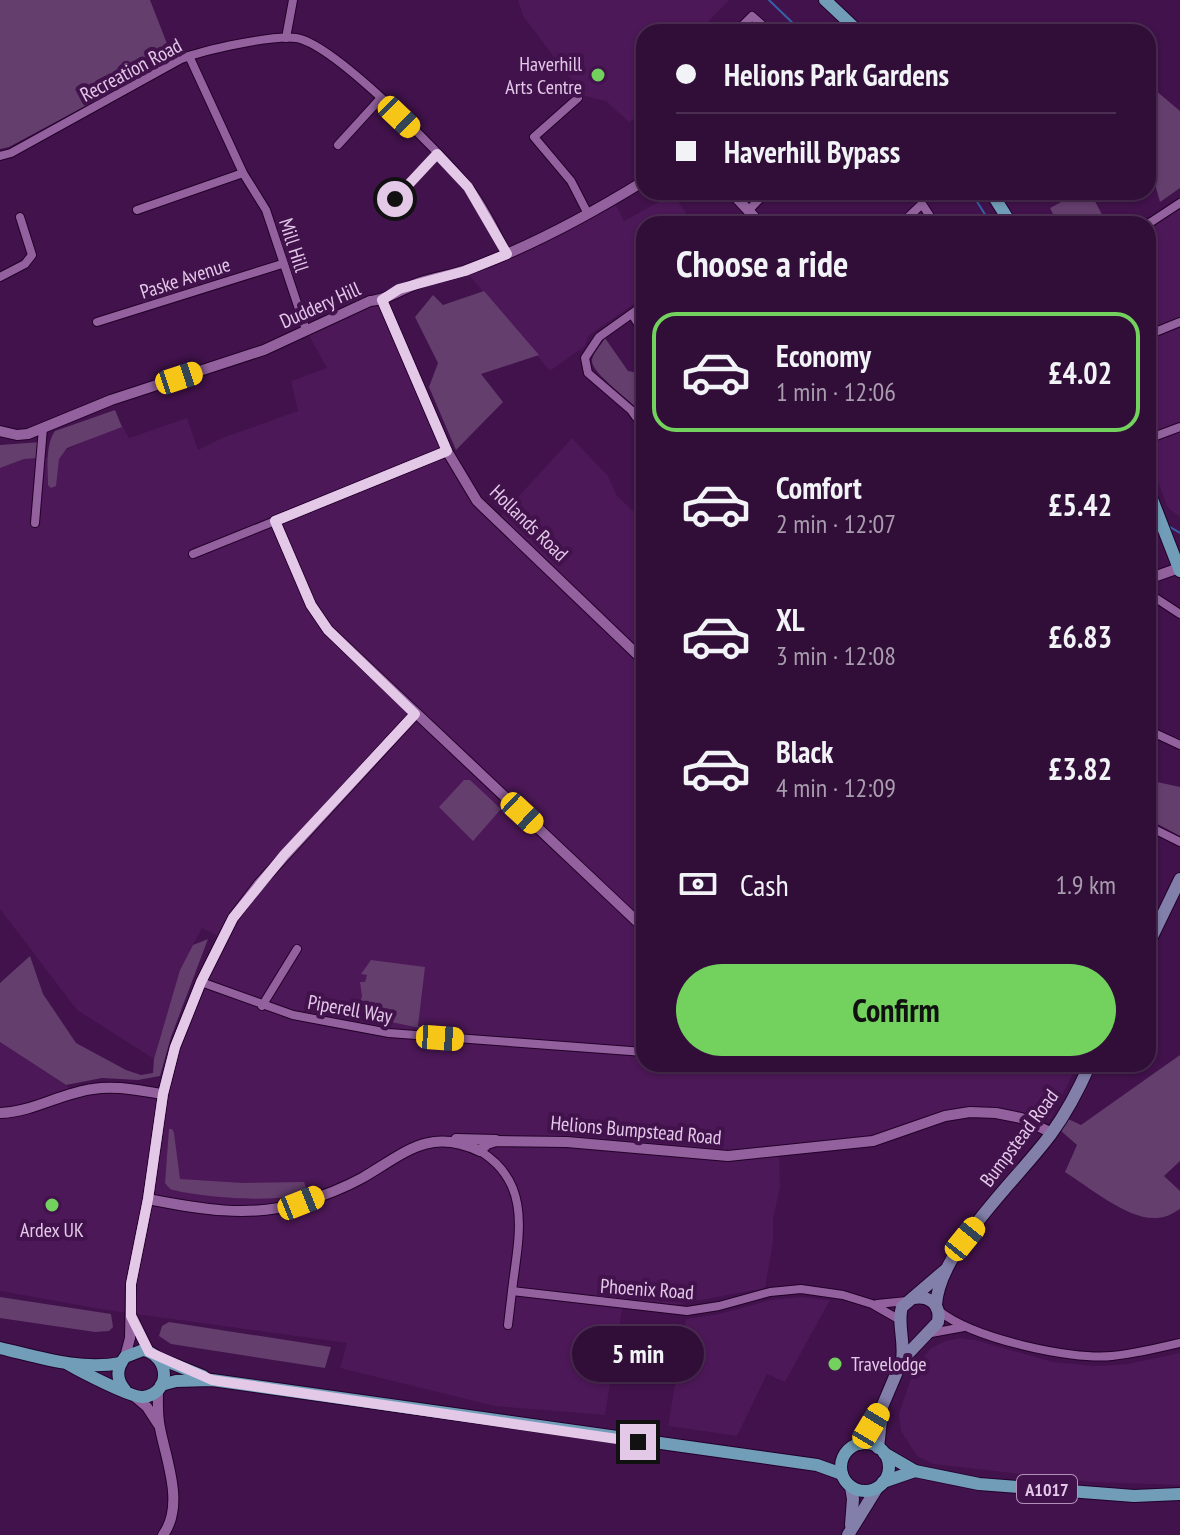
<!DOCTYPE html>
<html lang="en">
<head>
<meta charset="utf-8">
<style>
  body { margin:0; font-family:"PT Sans Narrow",sans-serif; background:#391740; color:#f1f3f6; height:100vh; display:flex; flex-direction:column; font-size:30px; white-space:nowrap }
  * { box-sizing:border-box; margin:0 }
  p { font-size:26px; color:#a89cae }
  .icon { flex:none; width:44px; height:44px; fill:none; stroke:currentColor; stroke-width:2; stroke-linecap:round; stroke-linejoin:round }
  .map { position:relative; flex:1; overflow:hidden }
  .details { position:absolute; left:636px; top:216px; width:520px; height:856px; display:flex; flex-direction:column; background:#310e38; border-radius:24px; box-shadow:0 2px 6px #0004,0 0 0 2px #4c2e53 }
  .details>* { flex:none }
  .guide { position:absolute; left:636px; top:24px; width:520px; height:176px; border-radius:24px; box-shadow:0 2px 6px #0004,0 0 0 2px #4c2e53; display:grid; align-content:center; height:176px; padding:0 40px; background:#310e38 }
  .end { position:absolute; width:36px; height:36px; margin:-18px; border:10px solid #e3c8e8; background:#111; box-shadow:0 0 0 4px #111 }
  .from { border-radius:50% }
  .bubble { position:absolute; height:56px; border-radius:28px; background:#310e38; box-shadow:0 2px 6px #0004,0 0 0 2px #4c2e53; font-size:26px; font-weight:600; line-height:56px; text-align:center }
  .car { position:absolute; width:24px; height:48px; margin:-24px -12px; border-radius:10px; box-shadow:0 0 6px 2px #0007; background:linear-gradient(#f5c518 24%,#345 0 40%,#f5c518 0 76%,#345 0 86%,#f5c518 0) }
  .guide b { display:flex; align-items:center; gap:28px; height:76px; font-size:30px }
  .guide b+b { border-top:2px solid #4c2e53 }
  .guide i { width:20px; height:20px; background:#f1f3f6 }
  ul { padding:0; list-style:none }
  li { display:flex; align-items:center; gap:24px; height:120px; margin:0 16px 12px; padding:0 24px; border:4px solid transparent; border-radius:24px }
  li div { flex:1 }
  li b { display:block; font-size:30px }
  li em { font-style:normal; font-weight:600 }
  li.on { border-color:#72d25d }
  li>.icon { width:72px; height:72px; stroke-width:1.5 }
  h2 { padding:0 40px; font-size:36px; line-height:96px }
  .pay { display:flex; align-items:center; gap:20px; height:88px; padding:0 40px; font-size:30px }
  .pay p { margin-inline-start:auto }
  .cta { display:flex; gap:16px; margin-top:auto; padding:16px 40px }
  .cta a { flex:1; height:92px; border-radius:48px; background:#72d25d; color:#111; font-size:32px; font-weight:600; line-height:92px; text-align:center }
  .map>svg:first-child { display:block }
  .built { fill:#4c1857 }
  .green { fill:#643e6d }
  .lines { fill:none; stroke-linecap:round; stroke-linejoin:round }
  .stream { stroke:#3761a7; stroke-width:2 }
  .minor-casing { stroke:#23012a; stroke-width:10 }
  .tertiary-casing { stroke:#23012a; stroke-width:12 }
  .secondary-casing { stroke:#23012a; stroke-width:14 }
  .primary-casing { stroke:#23012a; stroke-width:14 }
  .minor { stroke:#93629e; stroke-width:8 }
  .tertiary { stroke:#93629e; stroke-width:10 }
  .secondary { stroke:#827fab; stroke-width:12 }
  .primary { stroke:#719db8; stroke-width:12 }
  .route { stroke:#e3c8e8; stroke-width:10 }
  .poi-dot { fill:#72d25d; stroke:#41124b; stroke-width:3 }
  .labels { text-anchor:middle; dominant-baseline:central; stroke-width:8; stroke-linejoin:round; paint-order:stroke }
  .shield { fill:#41124b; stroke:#b291b9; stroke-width:2 }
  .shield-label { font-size:18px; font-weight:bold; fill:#e3c8e8 }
  .poi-label { font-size:20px; fill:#e3c8e8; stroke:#41124b; text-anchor:end }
  .street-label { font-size:20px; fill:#e3c8e8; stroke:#41124b }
</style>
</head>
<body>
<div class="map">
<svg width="1180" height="1535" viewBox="0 0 1180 1535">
  <rect width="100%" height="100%" fill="#41124b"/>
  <g class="built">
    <path d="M518,0H729L698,32H644V112L629,122L606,101L584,96L523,16Z"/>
    <path d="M673,194L686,213L680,218L683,224H644V297L588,336L585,346L550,371L469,275L523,252L616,205L624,221Z"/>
    <path d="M1180,203V322L1148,335V224Z"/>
    <path d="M382,300L462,476L497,520L572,438L608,476L617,496L644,521V1064H1078L1050,1119L998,1108H972L873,1141L779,1149L780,1187L773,1219V1242L765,1288L654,1309L623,1305L605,1415L494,1406L340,1368L347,1343L106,1310L0,1291V1042L76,1092L93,1088L163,1094L175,1047L222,938L202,928L180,970L154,1059L77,1010L0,909V468L24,459L50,457L122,425L129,438L187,418L198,450L222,438L298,411L291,381L327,368L306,330Z"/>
    <path d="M1180,327V517L1168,508L1148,457V341Z"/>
    <path d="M801,1297L830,1300L785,1382L767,1374L737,1436L668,1426L686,1319L719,1314L770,1300Z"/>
    <path d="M960,1338L975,1340L1053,1362L1095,1366L1128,1364L1180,1353V1485L1091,1482L933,1464L917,1456L901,1431L899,1414L914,1369L931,1348L945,1341Z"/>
  </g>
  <g class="green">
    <path d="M0,0H150L173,59L9,147L0,149Z"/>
    <path d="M1148,84L1180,111V188L1160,202L1148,159Z"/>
    <path d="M1080,192H1090L1107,224H1058L1050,208Z"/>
    <path d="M484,291L539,355L481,374L503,402L456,450L429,387L438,363L415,317L433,295L443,305Z"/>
    <path d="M605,338L628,371L638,373L644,382V416C635,403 590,373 592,360C593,353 601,345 605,338Z"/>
    <path d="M115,410L122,427L67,448L59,459L56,486L51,488L48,485C48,469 45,445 55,431Z"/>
    <path d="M41,442L39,458L24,459L0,468V445Z"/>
    <path d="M464,780H470L501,809L473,841L439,807Z"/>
    <path d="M1148,780L1180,787V836L1148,819Z"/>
    <path d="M208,939L171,1037L160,1076L138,1080L102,1078L66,1085L0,1042V983L30,956L43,994L76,1043L126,1070L141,1075L153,1073L154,1059L180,970L193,945Z"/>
    <path d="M371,960L425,967L418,1026L420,1028L357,1015L362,996L360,982H365L367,975L361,974Z"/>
    <path d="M1180,1055V1161L1164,1176L1180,1191V1209C1172,1214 1165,1218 1156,1218C1128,1220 1089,1187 1065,1172L1077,1145L1060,1130L1066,1118L1081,1125Z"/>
    <path d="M169,1129H172L174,1133L180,1179L243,1183L304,1182L307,1191C285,1205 195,1197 170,1189L165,1183Z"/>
    <path d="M0,1297L111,1314L113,1327L109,1331L95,1332L0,1318Z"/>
    <path d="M169,1322L331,1347L325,1368L171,1344L159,1336L162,1326Z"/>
  </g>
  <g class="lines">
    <g class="stream">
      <path d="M769,0L802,32"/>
      <path d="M971,192L991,224"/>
      <path d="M1170,527L1180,533"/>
    </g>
    <defs>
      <g id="minor">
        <path d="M736,32L752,16L770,32"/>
        <path d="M286,38L293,0"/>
        <path d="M189,56L243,173L266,210L306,330"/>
        <path d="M578,98L534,137L571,181L588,214"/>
        <path d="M338,145L380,99"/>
        <path d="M0,156L11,153L181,59C204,50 271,35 296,38C333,43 440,153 467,185C483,205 496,232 507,254"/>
        <path d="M395,199L437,154"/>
        <path d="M137,210L243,173"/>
        <path d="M748,211L766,192"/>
        <path d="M901,224L922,204L935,224"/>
        <path d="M1148,224L1180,203"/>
        <path d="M0,277L25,264L32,255L20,217"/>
        <path d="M632,314L644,333"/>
        <path d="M97,322L282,264"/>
        <path d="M1148,335L1180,322"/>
        <path d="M636,417L631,410L588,373L585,358L599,337L644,305"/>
        <path d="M1148,439L1180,427"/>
        <path d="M35,523L43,428"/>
        <path d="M193,554L275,521"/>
        <path d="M1148,593L1180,614"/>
        <path d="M1148,730L1180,745"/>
        <path d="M1148,826L1180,842"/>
        <path d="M201,982L293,1015L389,1033L644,1052"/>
        <path d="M262,1006L297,949"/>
        <path d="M480,1151C534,1184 518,1239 512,1291L687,1311L719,1306L770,1292L801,1289L843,1295L872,1304L900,1320"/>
        <path d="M877,1304L907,1301"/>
        <path d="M939,1311C973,1338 1068,1360 1112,1356C1135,1354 1158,1348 1180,1343"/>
        <path d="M508,1325L512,1291"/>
        <path d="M931,1333L964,1327"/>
      </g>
      <g id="tertiary">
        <path d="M731,192L761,224"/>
        <path d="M382,300L447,451L477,501L644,661"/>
        <path d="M0,431L17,435L28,434L111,400L264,350L370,301C387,300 404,288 421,282C437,277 453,275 469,269C530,247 589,215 644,181"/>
        <path d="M447,451L275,521L311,605L328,630L644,928"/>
        <path d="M1148,579L1179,568"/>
        <path d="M0,1113C33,1112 61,1093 93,1089C116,1085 140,1091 163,1094"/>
        <path d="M456,1139L496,1140"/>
        <path d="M148,1199C198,1209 250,1218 300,1203C320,1197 344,1188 362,1178C405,1153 429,1127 480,1151L487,1144L496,1141L567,1142L728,1156L873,1141L945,1116L970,1112L996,1113L1021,1118L1052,1133"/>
        <path d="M132,1317L149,1352"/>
        <path d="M125,1357L130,1338L131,1284L148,1199L163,1094L175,1047L201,982L233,918L258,885L415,714"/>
        <path d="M158,1389C158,1402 157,1415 160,1428C166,1460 185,1505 163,1535"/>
        <path d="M134,1396L147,1407L158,1424"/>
      </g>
      <g id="secondary">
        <path d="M1148,945L1180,879"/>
        <path d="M936,1305C939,1250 1018,1179 1051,1134C1067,1112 1079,1089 1090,1064"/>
        <path d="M902,1360C905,1342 897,1322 902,1307L944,1271"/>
        <path d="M860,1444L882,1407L902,1360L938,1322C941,1305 930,1295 913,1298"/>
        <path d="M878,1448L882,1411"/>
        <path d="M851,1525L853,1499L851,1487"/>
        <path d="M848,1535L877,1488"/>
      </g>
      <g id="primary">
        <path d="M825,0L859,32"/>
        <path d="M991,192L1011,224"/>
        <path d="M1148,489L1180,571"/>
        <path d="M0,1348C39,1357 80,1371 121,1363"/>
        <path d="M158,1358L203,1376"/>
        <path d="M68,1364C80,1371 132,1398 143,1397C171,1394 171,1356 143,1350L125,1357C116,1369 116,1379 125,1390"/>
        <path d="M161,1385L176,1381L212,1380L817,1465L842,1474"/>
        <circle cx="865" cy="1467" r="24"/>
        <path d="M884,1453L915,1471L979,1484L1134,1496L1180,1494"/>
        <path d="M883,1482L915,1471"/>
      </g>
    </defs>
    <use href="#minor" class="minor-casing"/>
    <use href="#tertiary" class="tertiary-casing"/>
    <use href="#secondary" class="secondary-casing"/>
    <use href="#primary" class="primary-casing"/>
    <use href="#minor" class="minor"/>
    <use href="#tertiary" class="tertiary"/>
    <use href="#secondary" class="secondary"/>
    <use href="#primary" class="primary"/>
  </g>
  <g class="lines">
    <path class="route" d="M395,199L437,154L468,187L507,254L465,271L399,289L382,300L447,451L275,521L311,605L328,630L415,714L284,855L233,918L201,982L175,1047L163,1094L148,1199L131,1284V1316L149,1352L212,1380L638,1442"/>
  </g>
  <g class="poi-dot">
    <circle cx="598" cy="75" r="8"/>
    <circle cx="52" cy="1205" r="8"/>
    <circle cx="835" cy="1364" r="8"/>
  </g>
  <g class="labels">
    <rect class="shield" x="1017" y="1475" width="60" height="28" rx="6"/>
    <g class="shield-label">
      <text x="1047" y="1489">A1017</text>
    </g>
    <g class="poi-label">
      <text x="582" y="64">Haverhill<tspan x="582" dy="23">Arts Centre</tspan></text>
      <text x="52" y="1230" text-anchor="middle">Ardex UK</text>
      <text x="851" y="1364" text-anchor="start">Travelodge</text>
    </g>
    <g class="street-label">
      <text transform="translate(131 70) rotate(-28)">Recreation Road</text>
      <text transform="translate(294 245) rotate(72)">Mill Hill</text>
      <text transform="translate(185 278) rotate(-18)">Paske Avenue</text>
      <text transform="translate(320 305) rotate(-24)">Duddery Hill</text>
      <text transform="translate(529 523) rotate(44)">Hollands Road</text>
      <text transform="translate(350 1009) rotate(10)">Piperell Way</text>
      <text transform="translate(636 1130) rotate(5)">Helions Bumpstead Road</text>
      <text transform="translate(1019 1138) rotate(-53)">Bumpstead Road</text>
      <text transform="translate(647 1289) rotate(4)">Phoenix Road</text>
    </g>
  </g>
</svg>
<i class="end from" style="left:395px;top:199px"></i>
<i class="end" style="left:638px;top:1442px"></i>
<div class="bubble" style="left:572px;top:1326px;width:132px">5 min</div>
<i class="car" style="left:399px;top:117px;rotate:134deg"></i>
<i class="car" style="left:179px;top:378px;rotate:72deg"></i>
<i class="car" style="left:522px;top:813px;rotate:133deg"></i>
<i class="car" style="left:440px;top:1038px;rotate:94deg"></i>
<i class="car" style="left:301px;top:1203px;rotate:68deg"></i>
<i class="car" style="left:965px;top:1239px;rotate:39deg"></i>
<i class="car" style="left:871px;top:1426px;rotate:31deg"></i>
<div class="guide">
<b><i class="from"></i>Helions Park Gardens</b>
<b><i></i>Haverhill Bypass</b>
</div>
<section class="details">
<h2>Choose a ride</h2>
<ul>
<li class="on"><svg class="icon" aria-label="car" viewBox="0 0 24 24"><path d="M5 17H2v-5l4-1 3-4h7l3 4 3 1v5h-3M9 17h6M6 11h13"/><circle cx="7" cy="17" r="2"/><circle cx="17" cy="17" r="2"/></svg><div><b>Economy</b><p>1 min · 12:06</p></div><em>£4.02</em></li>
<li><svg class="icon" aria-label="car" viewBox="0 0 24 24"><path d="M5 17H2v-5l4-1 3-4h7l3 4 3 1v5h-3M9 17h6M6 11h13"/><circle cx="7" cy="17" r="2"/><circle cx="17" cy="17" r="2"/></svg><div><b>Comfort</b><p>2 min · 12:07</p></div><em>£5.42</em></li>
<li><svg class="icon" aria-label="car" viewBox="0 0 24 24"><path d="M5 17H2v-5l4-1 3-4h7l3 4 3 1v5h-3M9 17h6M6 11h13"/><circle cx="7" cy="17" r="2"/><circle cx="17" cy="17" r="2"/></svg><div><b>XL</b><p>3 min · 12:08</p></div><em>£6.83</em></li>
<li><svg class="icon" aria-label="car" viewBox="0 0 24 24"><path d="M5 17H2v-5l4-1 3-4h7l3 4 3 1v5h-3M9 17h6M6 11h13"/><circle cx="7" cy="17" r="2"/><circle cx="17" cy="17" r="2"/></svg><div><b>Black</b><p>4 min · 12:09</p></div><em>£3.82</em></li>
</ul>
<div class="pay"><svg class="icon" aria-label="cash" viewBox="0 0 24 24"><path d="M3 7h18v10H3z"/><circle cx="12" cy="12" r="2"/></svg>Cash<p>1.9 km</p></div>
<div class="cta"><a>Confirm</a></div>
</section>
</div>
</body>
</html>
